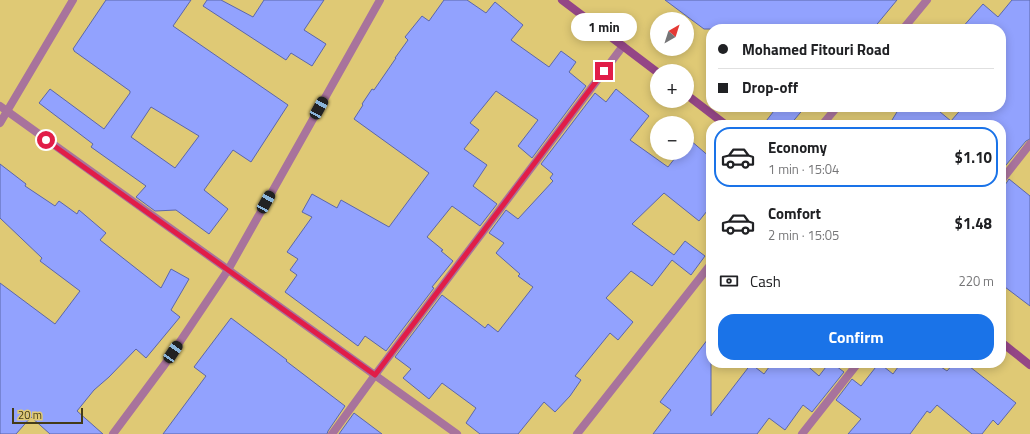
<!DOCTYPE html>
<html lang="en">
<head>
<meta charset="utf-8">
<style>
  body { margin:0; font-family:"Titillium Web",sans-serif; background:#f2f2f2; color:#202124; height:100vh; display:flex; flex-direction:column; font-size:15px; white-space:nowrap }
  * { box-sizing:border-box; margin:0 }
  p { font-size:13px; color:#757577 }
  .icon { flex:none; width:22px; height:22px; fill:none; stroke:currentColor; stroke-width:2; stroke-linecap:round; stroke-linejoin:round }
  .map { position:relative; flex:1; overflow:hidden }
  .sheet { position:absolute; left:706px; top:120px; width:300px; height:248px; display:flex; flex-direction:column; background:#fff; border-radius:16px; box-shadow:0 2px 10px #0003 }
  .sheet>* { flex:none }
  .top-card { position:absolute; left:706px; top:24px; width:300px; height:88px; border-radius:16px; box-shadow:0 2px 10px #0003; display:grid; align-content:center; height:88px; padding:0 12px; background:#fff }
  .needle { width:26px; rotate:39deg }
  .buttons { position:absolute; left:650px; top:12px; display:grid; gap:8px }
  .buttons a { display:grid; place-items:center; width:44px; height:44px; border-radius:50%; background:#fff; box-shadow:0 2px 10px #0003; font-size:20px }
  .scale { position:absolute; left:12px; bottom:10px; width:71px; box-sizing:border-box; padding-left:4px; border:2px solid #443b18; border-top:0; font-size:11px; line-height:14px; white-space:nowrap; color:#443b18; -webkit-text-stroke:3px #dfc975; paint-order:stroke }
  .end { position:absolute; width:18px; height:18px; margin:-9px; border:5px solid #e11d48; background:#fff; box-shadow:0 0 0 2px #fff }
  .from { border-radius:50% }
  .bubble { position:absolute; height:28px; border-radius:14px; background:#fff; box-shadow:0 2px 10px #0003; font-size:13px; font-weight:700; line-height:28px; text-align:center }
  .car { position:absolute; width:12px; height:24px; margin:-12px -6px; border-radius:5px; box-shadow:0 0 3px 1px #0007; background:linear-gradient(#222 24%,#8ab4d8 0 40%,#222 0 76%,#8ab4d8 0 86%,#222 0) }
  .top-card b { display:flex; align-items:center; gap:14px; height:38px; font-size:15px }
  .top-card b+b { border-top:1px solid #e0e0e0 }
  .top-card i { width:10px; height:10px; background:#202124 }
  ul { padding:7px 0 0; list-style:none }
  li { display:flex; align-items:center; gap:12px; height:60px; margin:0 8px 6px; padding:0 4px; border:2px solid transparent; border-radius:16px }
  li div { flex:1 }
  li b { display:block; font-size:15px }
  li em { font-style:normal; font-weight:700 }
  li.active { border-color:#1a73e8 }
  li>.icon { width:36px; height:36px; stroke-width:1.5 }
  .pay { display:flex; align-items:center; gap:10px; height:44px; padding:0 12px; font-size:15px }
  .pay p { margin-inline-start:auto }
  .action { display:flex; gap:8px; margin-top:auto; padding:8px 12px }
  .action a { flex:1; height:46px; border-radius:16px; background:#1a73e8; color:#fff; font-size:16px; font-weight:700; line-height:46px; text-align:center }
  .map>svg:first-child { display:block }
  .building { fill:#92a2fe; stroke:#5b66aa; fill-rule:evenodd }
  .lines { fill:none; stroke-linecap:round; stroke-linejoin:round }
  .street { stroke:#a8739c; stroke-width:8 }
  .secondary { stroke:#944686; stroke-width:8 }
  .route { stroke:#e11d48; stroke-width:5 }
</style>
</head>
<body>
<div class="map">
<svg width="1030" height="434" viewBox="0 0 1030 434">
  <rect width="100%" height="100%" fill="#dfc975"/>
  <g class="building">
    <path d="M106,0H191L173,26L288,105L251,162L233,150L204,190L228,209L209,234L176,210L155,211L136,197L146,186L91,147L93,144L39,103L50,89L104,129L130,93V91L74,51V50L73,49ZM151,107L199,136L175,168L131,137Z"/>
    <path d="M207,0H221L253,17L264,0H324L304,30L326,44L312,66L291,53L286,60L203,6Z"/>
    <path d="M444,0H467L486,13L495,2L523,25L511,40L549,67L561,51L576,62L569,72L586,86L532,158L518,146L538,120L496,91L470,123L479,130L464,149L487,165L473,186L497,204L480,226L452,206L427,237L443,250L441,251L453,261L432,287L434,288L386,351L365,336L358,346L285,292L297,275L290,270L298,259L287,252L312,217L302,212L312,194L337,208L341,200L389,227L429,173L354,119L363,105L362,104L372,89L374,90L396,58H395L408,40L405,37L422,16L429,21Z"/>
    <path d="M665,0H897L873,29H704Z"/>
    <path d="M1012,0H1030V139L1026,141L1001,171V125H889L900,107H934L951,121L963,107H1001V29H961L983,4L998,17Z"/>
    <path d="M616,89L649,116L630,140L668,167L679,153H687V143L690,140L711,158V206L699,221L664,193L632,224L674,255L685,241L705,256L691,275L672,260L652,286L631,271L606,298L633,322L618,340L610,333L575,376L581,380L570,396L555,412L544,402L518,434H480L466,423L476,408L442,383L429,399L403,378L411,369L395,357L442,295L485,328L488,324L498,332L533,287L518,276L520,274L496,253L504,243L489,233L506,210L518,219L553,181L550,178L553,174L541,164L595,93L606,102Z"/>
    <path d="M777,107H805L790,125H763Z"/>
    <path d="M0,164L26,184L25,186L55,206L59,201L77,214L79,210L106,233L100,240L161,288L171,269L189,279L171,310L180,317L146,358L136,349L109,377L94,390L77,411L103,434H50L31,417L16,434H0V283L55,324L80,291L40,261L42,258L0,218Z"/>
    <path d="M1009,179L1030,196V306L1001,284V186L1005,185Z"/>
    <path d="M231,318L287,360L286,361L345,406L328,431L327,434H163L206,376L194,367Z"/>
    <path d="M711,335V416L751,364L764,374L772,363H804L819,376L829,363H832L844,372L812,412L803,405L785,430L769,418L757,434H653L671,410L660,402Z"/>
    <path d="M879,363L893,374L901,363H935L947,371L954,363H965L1016,403L998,425L993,420L982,434H972L937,405L930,413L927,411L910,434H848L861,419L836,400L852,379L861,386Z"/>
    <path d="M354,413L382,434H339Z"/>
  </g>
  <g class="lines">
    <g class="street">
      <path d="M903,29L927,0"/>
      <path d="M0,106L457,434"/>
      <path d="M0,123L73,0"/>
      <path d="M822,125L837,107"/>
      <path d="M1001,181L1030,144"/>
      <path d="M113,434L165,364L228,270L380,0"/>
      <path d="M332,434L375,375L623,46"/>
      <path d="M577,434L711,264"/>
      <path d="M802,434L858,363"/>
    </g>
    <g class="secondary">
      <path d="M562,0L657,72"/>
      <path d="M687,95L726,125"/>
      <path d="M1001,342L1030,365"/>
    </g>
  </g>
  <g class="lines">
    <path class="route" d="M46,140L375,375L604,71"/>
  </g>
</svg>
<div class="buttons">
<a><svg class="needle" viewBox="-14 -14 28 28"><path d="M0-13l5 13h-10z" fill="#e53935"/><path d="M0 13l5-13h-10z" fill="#757577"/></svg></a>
<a>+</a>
<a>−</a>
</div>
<div class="scale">20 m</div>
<i class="end from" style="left:46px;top:140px"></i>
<i class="end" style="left:604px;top:71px"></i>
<div class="bubble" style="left:571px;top:13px;width:66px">1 min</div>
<i class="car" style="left:319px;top:108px;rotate:29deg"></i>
<i class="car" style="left:266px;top:202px;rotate:29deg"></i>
<i class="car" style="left:173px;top:352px;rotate:34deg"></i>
<div class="top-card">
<b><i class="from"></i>Mohamed Fitouri Road</b>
<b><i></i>Drop-off</b>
</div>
<section class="sheet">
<ul>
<li class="active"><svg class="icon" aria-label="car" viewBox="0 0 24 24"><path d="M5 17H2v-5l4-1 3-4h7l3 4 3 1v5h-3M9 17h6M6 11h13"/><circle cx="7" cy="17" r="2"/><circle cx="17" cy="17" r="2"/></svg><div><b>Economy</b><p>1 min · 15:04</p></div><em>$1.10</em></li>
<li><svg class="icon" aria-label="car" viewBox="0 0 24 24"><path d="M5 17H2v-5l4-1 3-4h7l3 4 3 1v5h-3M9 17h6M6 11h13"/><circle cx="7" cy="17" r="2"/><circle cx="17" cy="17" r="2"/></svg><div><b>Comfort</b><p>2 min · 15:05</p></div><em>$1.48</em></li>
</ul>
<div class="pay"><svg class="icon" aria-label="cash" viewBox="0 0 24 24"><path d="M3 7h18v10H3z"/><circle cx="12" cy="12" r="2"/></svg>Cash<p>220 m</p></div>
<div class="action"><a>Confirm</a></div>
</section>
</div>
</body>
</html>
